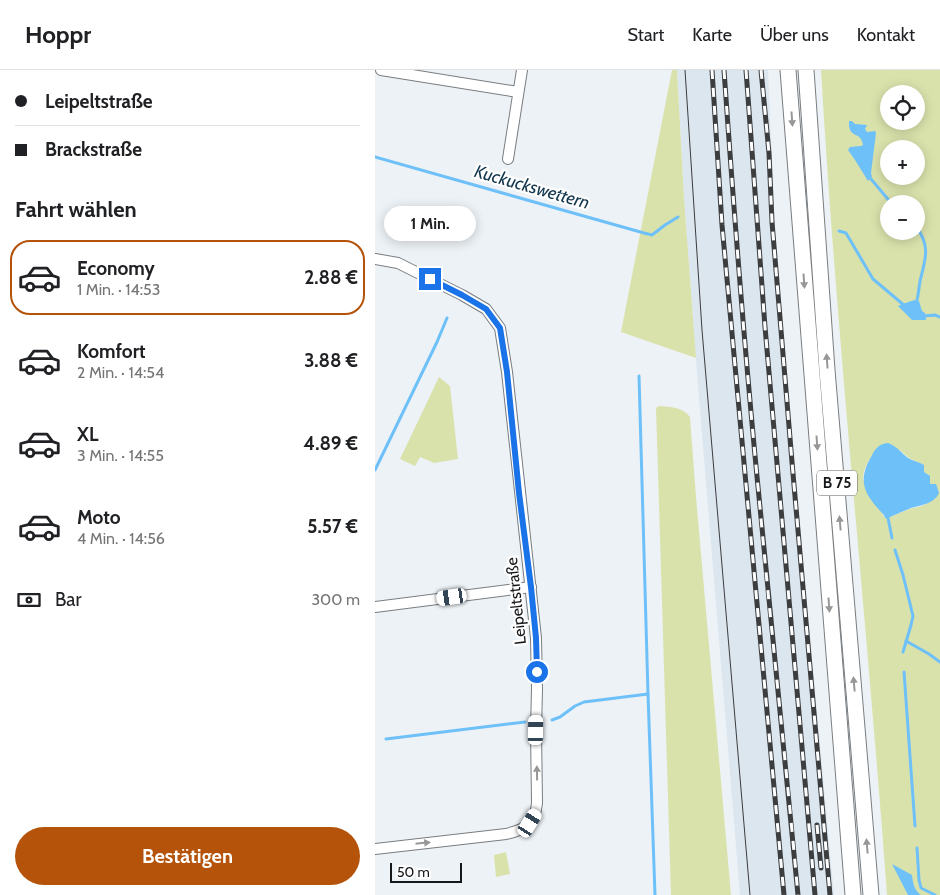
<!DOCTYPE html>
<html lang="de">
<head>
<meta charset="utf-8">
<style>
  body { margin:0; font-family:Cabin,sans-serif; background:#f2f2f2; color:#202124; height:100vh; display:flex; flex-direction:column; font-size:19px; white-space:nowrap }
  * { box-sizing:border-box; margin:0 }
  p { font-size:16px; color:#757577 }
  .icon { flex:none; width:28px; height:28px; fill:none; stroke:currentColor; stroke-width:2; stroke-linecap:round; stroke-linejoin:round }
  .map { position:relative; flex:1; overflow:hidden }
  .drawer { display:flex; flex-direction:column; background:#fff; width:375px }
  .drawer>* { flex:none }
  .top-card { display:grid; align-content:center; height:110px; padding:0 15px; background:#fff }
  .fabs { position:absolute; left:505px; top:15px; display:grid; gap:10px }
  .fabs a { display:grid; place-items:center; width:45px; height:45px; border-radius:50%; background:#fff; box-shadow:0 2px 12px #0003; font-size:25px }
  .scale { position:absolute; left:15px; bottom:12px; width:72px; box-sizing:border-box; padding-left:5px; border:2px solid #161719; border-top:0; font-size:14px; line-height:18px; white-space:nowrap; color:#161719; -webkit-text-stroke:4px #fefefe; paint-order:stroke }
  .end { position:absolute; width:22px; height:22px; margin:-11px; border:6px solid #1a73e8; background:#fff; box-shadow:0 0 0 2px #fff }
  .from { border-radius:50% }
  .bubble { position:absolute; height:35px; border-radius:18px; background:#fff; box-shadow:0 2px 12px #0003; font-size:16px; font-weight:800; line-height:35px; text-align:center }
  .car { position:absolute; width:15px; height:30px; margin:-15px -8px; border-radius:6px; box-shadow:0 0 4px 1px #0007; background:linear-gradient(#fff 24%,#345 0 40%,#fff 0 76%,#345 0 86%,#fff 0) }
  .top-card b { display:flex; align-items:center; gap:18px; height:48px; font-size:19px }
  .top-card b+b { border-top:1px solid #e0e0e0 }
  .top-card i { width:12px; height:12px; background:#202124 }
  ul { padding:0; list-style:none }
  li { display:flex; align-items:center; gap:15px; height:75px; margin:0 10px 8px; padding:0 5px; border:2px solid transparent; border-radius:20px }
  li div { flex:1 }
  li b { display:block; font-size:19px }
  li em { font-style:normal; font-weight:800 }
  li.selected { border-color:#b45309 }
  li>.icon { width:45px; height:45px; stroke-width:1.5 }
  h2 { padding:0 15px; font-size:22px; line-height:60px }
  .pay { display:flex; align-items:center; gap:12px; height:55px; padding:0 15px; font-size:19px }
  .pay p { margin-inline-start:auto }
  .cta { display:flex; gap:10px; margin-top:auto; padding:10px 15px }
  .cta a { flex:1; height:58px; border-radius:30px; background:#b45309; color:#fff; font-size:20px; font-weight:800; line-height:58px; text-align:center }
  header { display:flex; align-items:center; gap:30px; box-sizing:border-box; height:70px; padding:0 25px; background:#fff; border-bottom:1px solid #e0e0e0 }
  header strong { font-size:24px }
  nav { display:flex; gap:28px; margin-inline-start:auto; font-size:18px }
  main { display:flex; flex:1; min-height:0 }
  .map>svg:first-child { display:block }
  .built { fill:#dce6ef }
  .green { fill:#dae2ac; fill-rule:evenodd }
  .water { fill:#6ec0f9 }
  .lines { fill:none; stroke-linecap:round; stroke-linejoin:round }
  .stream { stroke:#6ec0f9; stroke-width:3 }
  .minor-casing { stroke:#797d80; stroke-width:12 }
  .highway-casing { stroke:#797d80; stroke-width:17 }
  .minor { stroke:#fff; stroke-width:10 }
  .highway { stroke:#fff; stroke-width:15 }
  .tram { stroke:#3b3d3f; stroke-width:1 }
  .rail-casing { stroke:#3b3d3f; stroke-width:5 }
  .rail { stroke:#fefefe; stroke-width:3; stroke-dasharray:9; stroke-linecap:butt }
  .oneway { fill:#969798 }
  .route { stroke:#1a73e8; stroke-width:6 }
  .labels { text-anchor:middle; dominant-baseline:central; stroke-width:4.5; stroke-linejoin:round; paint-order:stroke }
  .shield { fill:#fefefe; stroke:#5c5c5e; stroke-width:1 }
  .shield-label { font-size:15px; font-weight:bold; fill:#161719 }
  .street-label { font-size:16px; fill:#161719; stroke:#fefefe }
  .water-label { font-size:18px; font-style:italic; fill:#12364d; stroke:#fefefe }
</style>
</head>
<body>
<header>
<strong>Hoppr</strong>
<nav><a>Start</a><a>Karte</a><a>Über uns</a><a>Kontakt</a></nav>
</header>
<main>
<section class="drawer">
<div class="top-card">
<b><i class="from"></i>Leipeltstraße</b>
<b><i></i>Brackstraße</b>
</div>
<h2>Fahrt wählen</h2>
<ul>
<li class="selected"><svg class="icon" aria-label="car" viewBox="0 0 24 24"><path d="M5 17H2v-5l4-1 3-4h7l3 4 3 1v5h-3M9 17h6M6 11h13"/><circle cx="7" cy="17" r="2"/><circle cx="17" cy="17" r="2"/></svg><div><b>Economy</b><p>1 Min. · 14:53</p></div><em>2.88 €</em></li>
<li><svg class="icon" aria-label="car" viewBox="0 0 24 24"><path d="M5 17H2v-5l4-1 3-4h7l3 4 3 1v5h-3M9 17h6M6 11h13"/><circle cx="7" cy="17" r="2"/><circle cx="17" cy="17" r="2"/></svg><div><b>Komfort</b><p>2 Min. · 14:54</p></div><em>3.88 €</em></li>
<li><svg class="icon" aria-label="car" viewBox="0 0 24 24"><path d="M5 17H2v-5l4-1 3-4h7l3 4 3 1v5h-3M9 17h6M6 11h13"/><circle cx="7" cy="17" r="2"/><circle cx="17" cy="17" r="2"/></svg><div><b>XL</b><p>3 Min. · 14:55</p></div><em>4.89 €</em></li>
<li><svg class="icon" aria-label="car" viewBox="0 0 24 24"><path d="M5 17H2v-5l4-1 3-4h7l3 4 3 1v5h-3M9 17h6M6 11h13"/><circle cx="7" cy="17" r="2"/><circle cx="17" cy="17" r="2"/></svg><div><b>Moto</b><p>4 Min. · 14:56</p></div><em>5.57 €</em></li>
</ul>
<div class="pay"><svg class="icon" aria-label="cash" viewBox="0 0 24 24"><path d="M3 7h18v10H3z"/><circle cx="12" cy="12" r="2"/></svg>Bar<p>300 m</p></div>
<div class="cta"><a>Bestätigen</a></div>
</section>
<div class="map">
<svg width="565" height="825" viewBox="0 0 565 825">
  <rect width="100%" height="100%" fill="#edf2f6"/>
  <path class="built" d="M302,0H393L400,160L405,226L427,481L459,825H365L322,303L309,128Z"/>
  <g class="green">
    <path d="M297,0H302L309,128L321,288L246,262Z"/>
    <path d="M446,0H565V825H512C492,550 462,275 446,0ZM514,24H541V51H514ZM514,79H541V106H514ZM514,134H541V161H514ZM525,380C529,384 533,388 538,390C542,392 545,393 549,395V402L555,414L557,415L561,428L547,436L534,439L513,448H510L488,409L489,401L494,390Z"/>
    <path d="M64,307L75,316L83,389L59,393L45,387L40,396L25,389Z"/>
    <path d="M284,336C296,337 308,337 315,347L321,427L356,825H296L281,338Z"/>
    <path d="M131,782L135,804L121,807L119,785Z"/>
  </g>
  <g class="water">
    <path d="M474,51H477L480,54L492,55L490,59L492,62L500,61L501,63L496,103L497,107L493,111L480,90L473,80L475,77L486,76L488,75C486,60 473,70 474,51Z"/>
    <path d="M540,230L544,231L547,241L550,243L551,250H537L523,236C529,233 534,232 540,230Z"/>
    <path d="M513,373C522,376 526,383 533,388C538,391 544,392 549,395V402L555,406V414H561L564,423C559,434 546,435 536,438C528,441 520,445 513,448H510L509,445C491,426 481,413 496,387C500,379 503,374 513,373Z"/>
    <path d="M517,794L537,805C538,813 539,820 546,825H533Z"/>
  </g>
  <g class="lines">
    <g class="stream">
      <path d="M0,87L269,163L277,165L290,155L303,147"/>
      <path d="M496,109L517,134"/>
      <path d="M541,157C555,174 551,188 546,207C544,214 544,222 542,230"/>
      <path d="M464,161L471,163L498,209L530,236"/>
      <path d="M549,246L560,245L565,247"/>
      <path d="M264,306L273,624L280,825"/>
      <path d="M0,400L62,272L72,248"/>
      <path d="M513,448L517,468"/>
      <path d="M520,480L528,505L538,546L536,555L528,582"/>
      <path d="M531,571L554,584L565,592"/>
      <path d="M529,602L540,756"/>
      <path d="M177,650L185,647L200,636L209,632L273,624"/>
      <path d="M11,669L150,652"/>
      <path d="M542,778L544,810L546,818L560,825"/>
    </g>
    <defs>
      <g id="minor">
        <path d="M6,0L143,22"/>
        <path d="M133,89L147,0"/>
        <path d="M0,189L23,193L87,225L111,239L125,258L132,302L161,568L162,619L161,660L162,733C160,754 152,759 131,764L0,779"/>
        <path d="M0,537L156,517"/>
      </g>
      <g id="highway">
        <path d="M413,0L478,825"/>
        <path d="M431,0L452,300L496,825"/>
      </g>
    </defs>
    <use href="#minor" class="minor-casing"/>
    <use href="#highway" class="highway-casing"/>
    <use href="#minor" class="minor"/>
    <use href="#highway" class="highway"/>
    <path class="tram" d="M310,0L327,260L375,825"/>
    <defs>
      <g id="rail">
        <path d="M337,0L347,155L409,825"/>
        <path d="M349,0C359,143 370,285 384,427C396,560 411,692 423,825"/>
        <path d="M371,0L390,257L440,825"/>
        <path d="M386,0L394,83L397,152L417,392L455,825"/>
        <path d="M442,755L446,798"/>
      </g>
    </defs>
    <use href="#rail" class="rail-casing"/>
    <use href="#rail" class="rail"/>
  </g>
  <defs><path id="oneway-solid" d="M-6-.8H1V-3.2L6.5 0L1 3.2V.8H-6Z" transform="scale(1.25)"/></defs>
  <g class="oneway">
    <use href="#oneway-solid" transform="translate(417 49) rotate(86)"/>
    <use href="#oneway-solid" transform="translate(429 211) rotate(86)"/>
    <use href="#oneway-solid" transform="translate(452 291) rotate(-94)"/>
    <use href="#oneway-solid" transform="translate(442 373) rotate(86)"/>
    <use href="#oneway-solid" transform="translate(465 453) rotate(-95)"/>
    <use href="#oneway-solid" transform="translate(454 535) rotate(86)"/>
    <use href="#oneway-solid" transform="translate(479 614) rotate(-95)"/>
    <use href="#oneway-solid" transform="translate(162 703) rotate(-91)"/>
    <use href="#oneway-solid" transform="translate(48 773) rotate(-6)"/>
    <use href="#oneway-solid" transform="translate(492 776) rotate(-95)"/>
  </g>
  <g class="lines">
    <path class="route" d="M55,209L87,225L111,239L125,258L132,302L144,423L156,517L161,568L162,602"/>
  </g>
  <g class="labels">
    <rect class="shield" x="442" y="400.5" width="40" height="25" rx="4"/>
    <g class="shield-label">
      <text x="462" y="413">B 75</text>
    </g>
    <g class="street-label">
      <text transform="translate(141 531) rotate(-96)">Leipeltstraße</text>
    </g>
    <g class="water-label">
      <text transform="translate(157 117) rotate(16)">Kuckuckswettern</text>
    </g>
  </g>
</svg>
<div class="fabs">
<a><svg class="icon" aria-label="locate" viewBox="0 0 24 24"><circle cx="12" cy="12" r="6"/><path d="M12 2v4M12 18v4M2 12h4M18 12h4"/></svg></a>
<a>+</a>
<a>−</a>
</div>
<div class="scale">50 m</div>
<i class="end from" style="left:162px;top:602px"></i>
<i class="end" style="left:55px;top:209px"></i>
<div class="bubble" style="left:9px;top:136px;width:92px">1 Min.</div>
<i class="car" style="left:77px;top:527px;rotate:262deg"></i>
<i class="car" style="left:161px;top:660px;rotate:1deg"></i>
<i class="car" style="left:155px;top:753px;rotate:32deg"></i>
</div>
</main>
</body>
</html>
